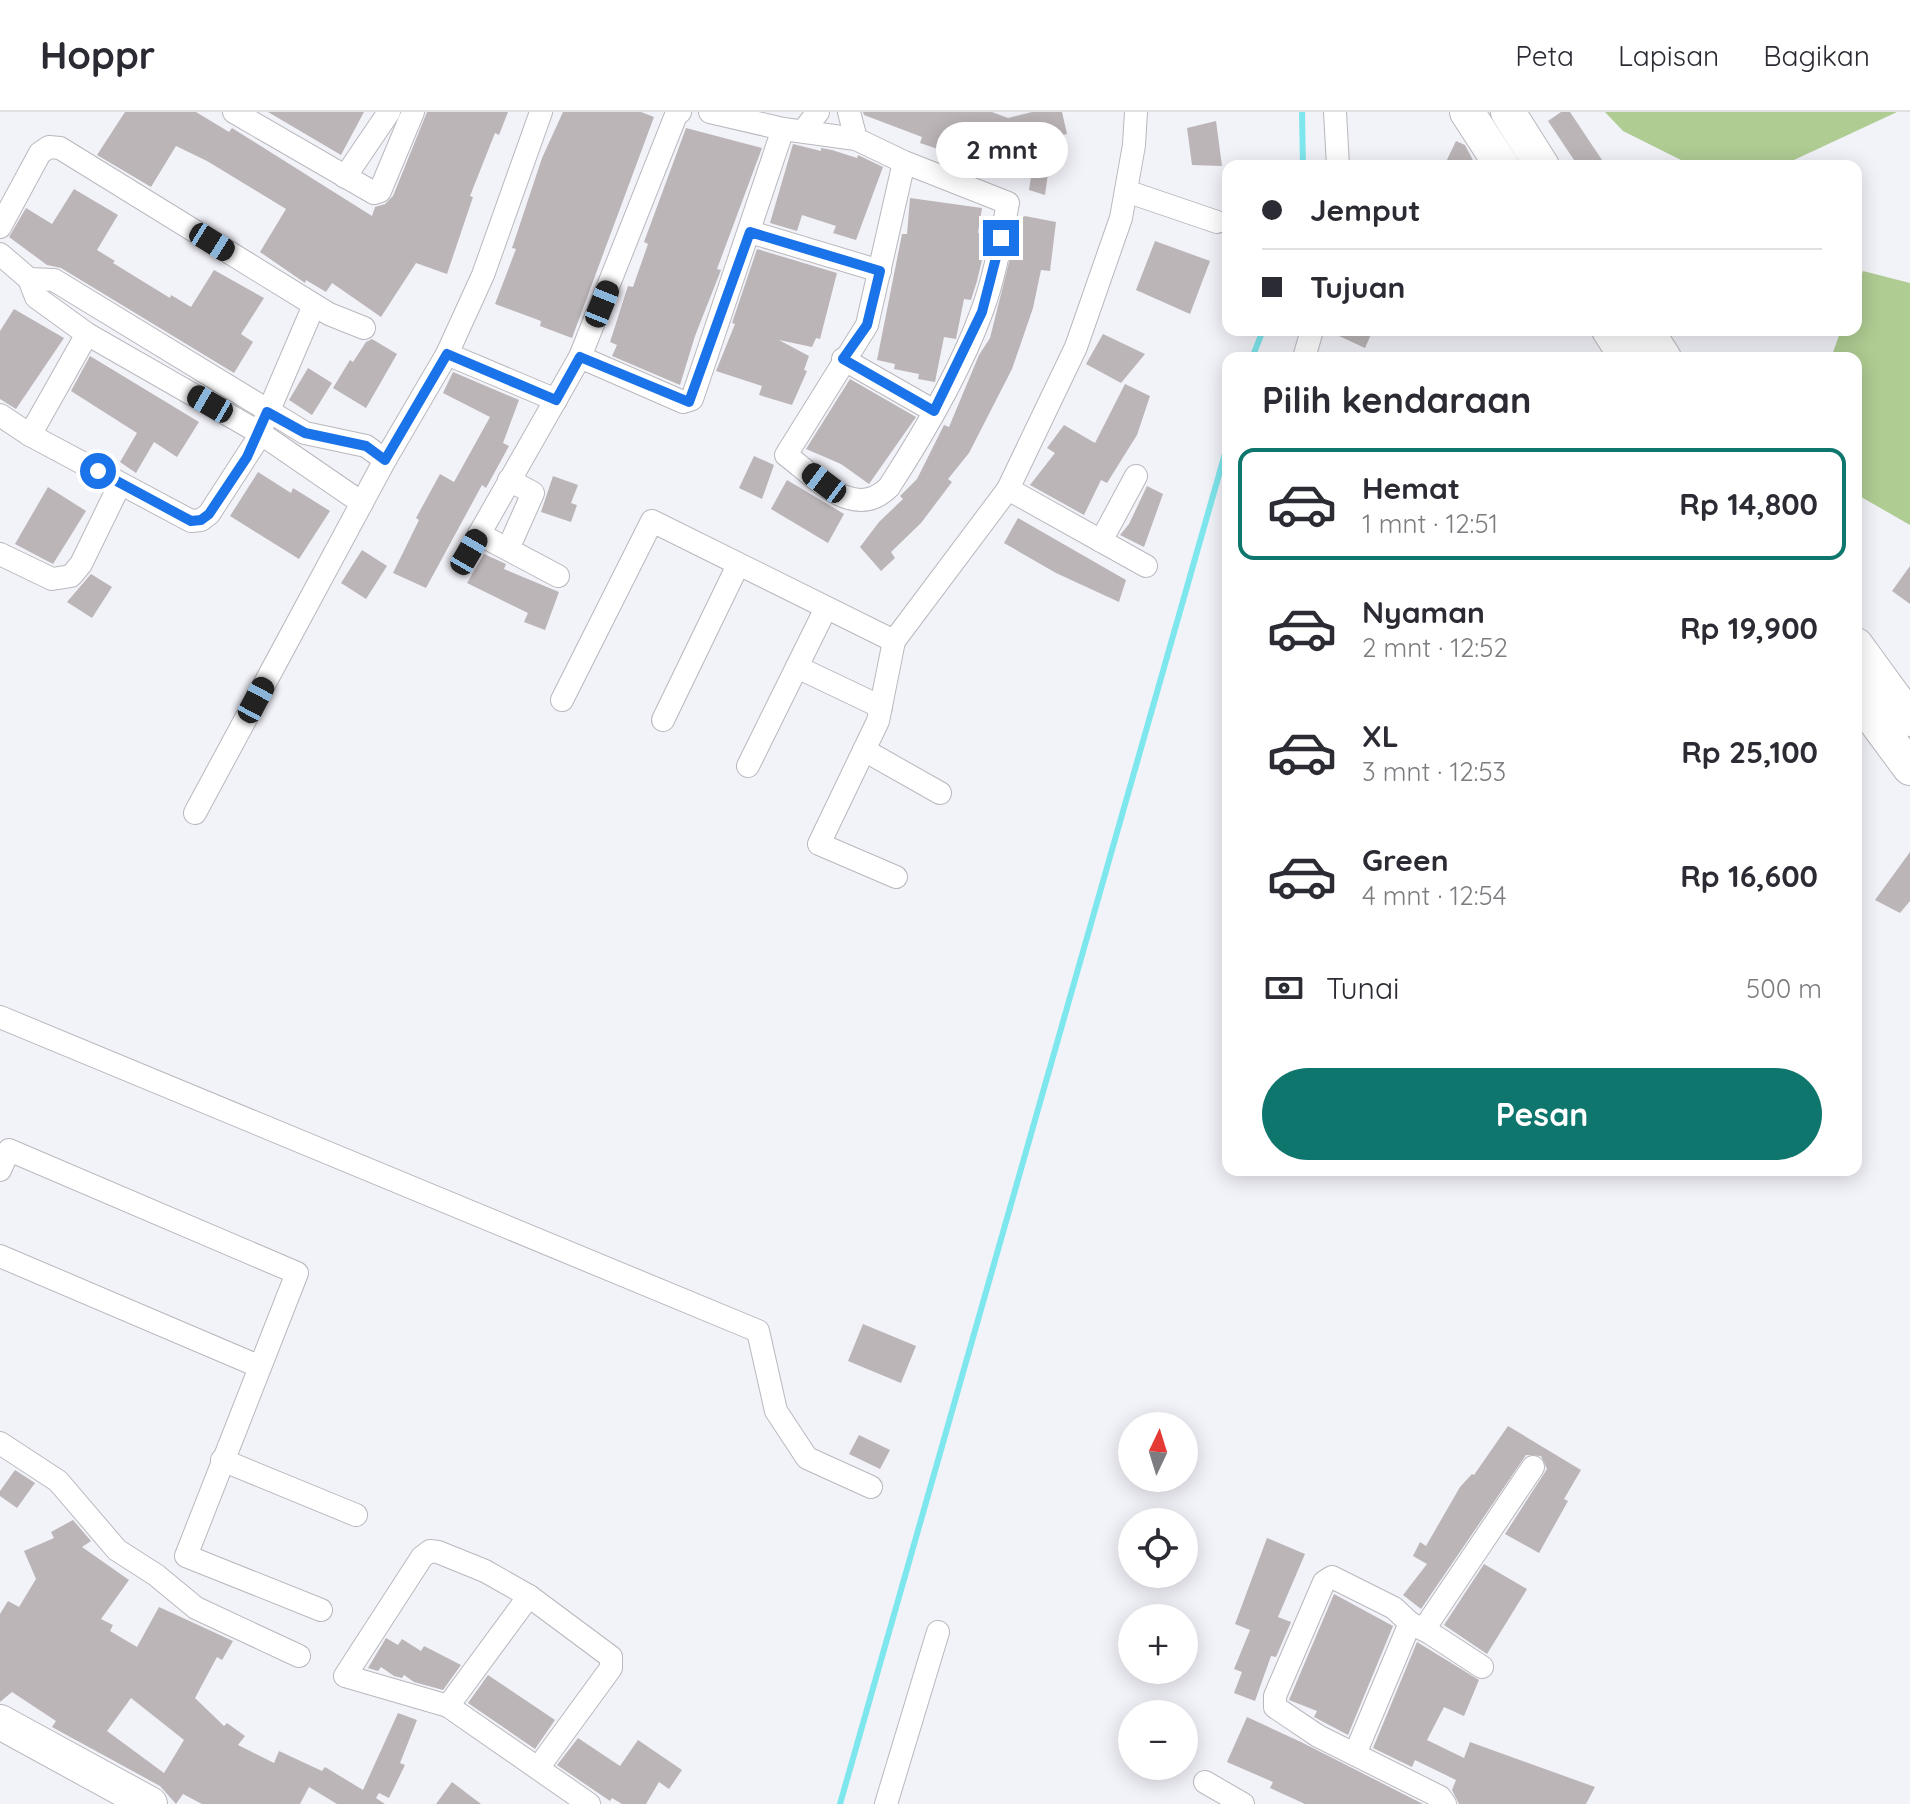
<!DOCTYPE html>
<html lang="id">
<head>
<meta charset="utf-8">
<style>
  body { margin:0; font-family:Quicksand,sans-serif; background:#f7f7f7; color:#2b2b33; height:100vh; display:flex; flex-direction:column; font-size:30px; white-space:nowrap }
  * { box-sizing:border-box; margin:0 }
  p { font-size:26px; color:#7c7c81 }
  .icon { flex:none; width:44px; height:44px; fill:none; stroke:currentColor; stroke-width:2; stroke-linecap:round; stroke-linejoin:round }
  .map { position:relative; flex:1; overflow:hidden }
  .sheet { position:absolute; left:1222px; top:240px; width:640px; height:824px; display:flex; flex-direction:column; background:#fff; border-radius:16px; box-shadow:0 4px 20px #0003 }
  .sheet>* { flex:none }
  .top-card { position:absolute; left:1222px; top:48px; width:640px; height:176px; border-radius:16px; box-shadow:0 4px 20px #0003; display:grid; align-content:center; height:176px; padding:0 40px; background:#fff }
  .needle { width:52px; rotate:4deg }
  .controls { position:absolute; left:1118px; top:1300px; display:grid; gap:16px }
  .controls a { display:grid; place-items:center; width:80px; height:80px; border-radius:50%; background:#fff; box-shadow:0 4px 20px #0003; font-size:40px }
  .end { position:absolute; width:36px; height:36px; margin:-18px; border:10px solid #1a73e8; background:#fff; box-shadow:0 0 0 4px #fff }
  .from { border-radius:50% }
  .bubble { position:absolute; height:56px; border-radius:28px; background:#fff; box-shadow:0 4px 20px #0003; font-size:26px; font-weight:800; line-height:56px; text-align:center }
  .car { position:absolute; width:24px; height:48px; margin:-24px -12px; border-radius:10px; box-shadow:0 0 6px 2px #0007; background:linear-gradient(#222 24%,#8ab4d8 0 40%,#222 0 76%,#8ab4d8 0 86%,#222 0) }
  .top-card b { display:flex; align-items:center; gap:28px; height:76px; font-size:30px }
  .top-card b+b { border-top:2px solid #e1e1e2 }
  .top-card i { width:20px; height:20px; background:#2b2b33 }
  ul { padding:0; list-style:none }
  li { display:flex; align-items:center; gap:24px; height:112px; margin:0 16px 12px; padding:0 24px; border:4px solid transparent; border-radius:16px }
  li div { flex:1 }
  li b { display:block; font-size:30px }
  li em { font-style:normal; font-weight:800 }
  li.on { border-color:#0f766e }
  li>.icon { width:72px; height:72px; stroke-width:1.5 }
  h2 { padding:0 40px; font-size:36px; line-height:96px }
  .pay { display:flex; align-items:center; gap:20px; height:88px; padding:0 40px; font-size:30px }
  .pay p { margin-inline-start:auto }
  .action { display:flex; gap:16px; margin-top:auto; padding:16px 40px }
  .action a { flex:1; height:92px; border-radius:48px; background:#0f766e; color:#fff; font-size:32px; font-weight:800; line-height:92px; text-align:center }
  header { display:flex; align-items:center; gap:48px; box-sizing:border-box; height:112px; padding:0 40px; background:#fff; border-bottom:2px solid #e1e1e2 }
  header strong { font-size:38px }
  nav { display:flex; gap:44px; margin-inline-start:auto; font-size:28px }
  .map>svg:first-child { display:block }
  .green { fill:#afcc92 }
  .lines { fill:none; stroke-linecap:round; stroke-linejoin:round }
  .stream { stroke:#7ee7ed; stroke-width:6 }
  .building { fill:#bcb5b8; fill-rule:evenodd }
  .street-casing { stroke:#b8b8be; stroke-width:24 }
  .primary-casing { stroke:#b8b8be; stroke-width:36 }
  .street { stroke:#fff; stroke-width:22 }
  .primary { stroke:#fff; stroke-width:34 }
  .route { stroke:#1a73e8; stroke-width:10 }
</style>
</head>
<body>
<header>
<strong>Hoppr</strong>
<nav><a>Peta</a><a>Lapisan</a><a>Bagikan</a></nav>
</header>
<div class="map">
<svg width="1910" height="1692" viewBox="0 0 1910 1692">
  <rect width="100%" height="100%" fill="#f2f2f9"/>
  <g class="green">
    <path d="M1605,0H1897L1781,54H1693L1623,19Z"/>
    <path d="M1863,159L1910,171V413L1856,382V246H1831L1841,218H1856V178Z"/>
  </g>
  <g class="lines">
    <g class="stream">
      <path d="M1302,0L1303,54"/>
      <path d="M1252,246L1263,218"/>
      <path d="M840,1692L1228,331"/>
    </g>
  </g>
  <g class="building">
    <path d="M125,0H196L229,20L232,16L372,104L375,95L385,92L393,84L427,0H508L499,23L495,21L470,84L473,85L447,162L416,151L381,205L332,171L326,180L306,168L305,171L260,140L286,97L207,49L176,34L151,75L97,43Z"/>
    <path d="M268,0H364L341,43Z"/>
    <path d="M563,0H641L654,5L572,226L540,214L541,209L495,192L516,137L512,136L542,46Z"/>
    <path d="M863,0H992L1008,6L1032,0H1062L1067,22L1053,25L1045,83L1029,78L1031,65L1002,62L955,46L956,43L920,31L922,25L864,3Z"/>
    <path d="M1561,0H1570L1606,54H1578L1548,9Z"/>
    <path d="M1216,9L1222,54L1192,53L1187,16Z"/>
    <path d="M686,16L762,36L717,157L721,158L695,224L680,273L612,244L617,233L610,230L628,174L633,175L648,132L644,130Z"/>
    <path d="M1456,29L1465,33L1476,54H1444Z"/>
    <path d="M793,32L821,39V36L832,38L857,46L858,43L883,55L856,128L833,121L836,114L802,103L797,119L770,111Z"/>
    <path d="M74,77L118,103L97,138L115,149L113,151L170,186L171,183L191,195L214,158L264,186L241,222L253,230L234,261L61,156L47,153L9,125L26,96L52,112Z"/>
    <path d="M910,86L982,96L978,121L983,122L981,134L985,135L977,169L971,188L964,187L956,227L944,225L935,270L918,267L919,262L894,257L895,252L877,248L902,122H907Z"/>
    <path d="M1025,104L1056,110L1050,159L1041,158L1033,196L1012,257L969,341L948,367L952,370L921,411L891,440L895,446L881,459L860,435L879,410L903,387L900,384L917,367L944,313L949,315L979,243L990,226L1016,122H1020L1021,106Z"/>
    <path d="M1155,129L1210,149L1190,202L1136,178Z"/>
    <path d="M757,137L837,161L820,227L816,226L812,235L779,228L809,244L804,258L807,259L792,293L759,283L762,274L716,259L735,212L732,211Z"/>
    <path d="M14,197L64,226L16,297L0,287V219Z"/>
    <path d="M1326,218H1373L1365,236Z"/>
    <path d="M1103,222L1145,242L1121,271L1086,252Z"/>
    <path d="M372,227L397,242L366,296L333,276L350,248L353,250L366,230Z"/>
    <path d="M90,244L199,310L177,345L154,330L136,361L120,350L137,321L71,279Z"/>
    <path d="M308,256L332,271L312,303L289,288Z"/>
    <path d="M453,260L519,288L503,331L509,334L486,376L482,373L426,476L393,461L419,408L416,406L440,362L454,370L490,305L443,281Z"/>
    <path d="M850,267L916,305L869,372L841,352L806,337Z"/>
    <path d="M1125,272L1150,284L1137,323L1107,371L1101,368L1084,403L1030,373L1055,341L1047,336L1064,313L1095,331Z"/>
    <path d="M754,344L774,353L762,387L739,376Z"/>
    <path d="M258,360L291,381L293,376L330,399L299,447L230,404Z"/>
    <path d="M553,364L578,373L571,391L577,393L571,410L541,400Z"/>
    <path d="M787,368L844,402L828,431L771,397Z"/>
    <path d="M1147,374L1163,382L1144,435L1120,423L1129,412Z"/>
    <path d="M48,375L86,399L53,452L15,432Z"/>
    <path d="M1018,406L1126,468L1119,490L1056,461L1004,431Z"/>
    <path d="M362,438L387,454L366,487L341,471Z"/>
    <path d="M484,442L506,452L504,457L559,480L545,518L524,510L528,501L467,471Z"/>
    <path d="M1910,454V492L1892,479Z"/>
    <path d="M91,462L112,475L92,506L67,490Z"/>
    <path d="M1910,740V789L1900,801L1875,788Z"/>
    <path d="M863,1212L916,1234L901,1271L848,1249Z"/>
    <path d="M1508,1314L1581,1358L1564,1387L1568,1389L1539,1441L1505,1422L1547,1357L1541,1344L1526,1343L1421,1497L1403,1483L1427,1452L1413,1444L1420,1430L1426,1434L1460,1375L1472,1362L1474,1363Z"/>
    <path d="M859,1323L890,1338L880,1357L849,1342Z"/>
    <path d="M15,1358L35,1371L17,1396L0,1384V1379Z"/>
    <path d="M73,1408L91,1429L82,1435L129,1468L101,1507L113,1513L110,1519L137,1535L159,1495L233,1529L222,1548L217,1545L195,1586L224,1614L227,1611L245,1624L238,1633L274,1651L279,1639L322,1659L325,1655L363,1678L398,1601L417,1608L400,1651L405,1653L389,1686L379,1681L376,1686L385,1692H337L309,1675L300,1692H202L183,1682L176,1692L160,1674L52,1615L56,1609L12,1580L0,1590V1502L8,1489L19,1495L36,1467L24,1439L54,1426L51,1420ZM131,1586L184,1628L164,1661L107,1619Z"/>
    <path d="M1267,1426L1305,1442L1278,1505L1291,1510L1276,1545L1271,1544L1255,1589L1234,1581L1242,1560L1234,1557L1250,1518L1235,1512Z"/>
    <path d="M1484,1452L1527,1477L1487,1542L1444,1513Z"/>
    <path d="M1334,1482L1393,1514L1348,1623L1314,1605L1317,1599L1289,1588Z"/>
    <path d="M386,1526L398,1533L402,1527L421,1539L424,1534L461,1553L443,1578L414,1570L404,1563L402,1566L394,1564L381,1555L378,1559L368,1556Z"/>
    <path d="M1417,1530L1479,1568L1464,1604L1444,1595L1427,1628L1464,1646L1470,1630L1595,1675L1586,1692H1459L1452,1678L1456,1668L1415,1648L1412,1655L1373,1636Z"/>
    <path d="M488,1563L555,1608L535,1637L468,1591Z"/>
    <path d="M1247,1605L1301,1630L1423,1692H1305L1270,1676L1273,1670L1227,1650Z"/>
    <path d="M578,1626L620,1654L638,1628L682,1658L669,1677L659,1670L646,1692H622L612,1686L610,1689L557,1653Z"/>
    <path d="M452,1670L481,1692H436Z"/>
  </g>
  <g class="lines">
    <defs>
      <g id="street">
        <path d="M234,0L374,81L380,79L413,0"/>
        <path d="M710,0L783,17L856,27L904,50L1008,91C1001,127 995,164 982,199C960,260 924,321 889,375C854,410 816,365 786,343L867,213L904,50"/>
        <path d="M849,0L856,27"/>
        <path d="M1335,0L1338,54"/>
        <path d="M803,19L818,0"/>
        <path d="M345,65L389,0"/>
        <path d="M1126,79L1217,110"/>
        <path d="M0,115L40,41L49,35L60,36L329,202L364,216"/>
        <path d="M750,120L880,159"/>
        <path d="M0,142L29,167L36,185L87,222L260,321L362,391"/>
        <path d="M29,167L54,168L305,321L366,334L385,348"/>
        <path d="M87,222L30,323L191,409L201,408L209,402L255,331L314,193"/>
        <path d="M447,242L556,288"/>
        <path d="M580,245L683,290L692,287L783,17"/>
        <path d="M1304,246L1312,218"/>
        <path d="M843,247L934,299"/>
        <path d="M0,303L30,323"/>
        <path d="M1008,377L1146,454"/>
        <path d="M479,422L558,464"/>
        <path d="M1101,429L1136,364"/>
        <path d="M508,437L533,381L509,368"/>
        <path d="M469,440L580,245L676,3L680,0"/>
        <path d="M0,442L52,467L71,464L81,452L120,372"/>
        <path d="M894,529L878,609L819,732L896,765"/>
        <path d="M797,555L881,595"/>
        <path d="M562,588L652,409L894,529L1008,377L1076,235L1121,106L1134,33L1136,0"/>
        <path d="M663,608L738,453"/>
        <path d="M864,638L940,681"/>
        <path d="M748,654L826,496"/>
        <path d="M195,701L385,348L447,242L483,163L541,0"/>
        <path d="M0,905L758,1219L776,1299L807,1346L871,1375"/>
        <path d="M0,1058L9,1038L297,1161L186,1444L321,1498"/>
        <path d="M0,1144L258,1254"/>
        <path d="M0,1331L58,1369L117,1438L156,1463L196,1496L299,1544"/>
        <path d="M222,1348L356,1403"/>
        <path d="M1424,1517L1533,1355"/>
        <path d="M448,1594L529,1484"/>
        <path d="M1355,1642L1410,1511"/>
        <path d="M538,1656L611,1556V1545L529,1484L485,1459L438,1440L430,1439L422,1445L345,1564L448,1594L589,1692"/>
        <path d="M1205,1670L1243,1692"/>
        <path d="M886,1692L938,1520"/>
        <path d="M1445,1692L1440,1685L1318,1624L1275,1595V1584L1324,1470L1332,1465L1394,1496L1410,1511L1430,1521L1482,1555"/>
      </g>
      <g id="primary">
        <path d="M1467,0L1502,54"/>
        <path d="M1508,0L1542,54"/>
        <path d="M1609,218L1627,246"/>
        <path d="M1646,218L1664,246"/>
        <path d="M1856,533L1910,607"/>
        <path d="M1856,583L1910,656"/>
        <path d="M0,1610L150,1692"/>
      </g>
    </defs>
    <use href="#street" class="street-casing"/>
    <use href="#primary" class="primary-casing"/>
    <use href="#street" class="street"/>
    <use href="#primary" class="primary"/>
  </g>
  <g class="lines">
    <path class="route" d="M98,359L191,409L201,408L209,402L247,345L267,300L305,321L366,334L385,348L447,242L556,288L580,245L689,290L750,120L880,159L867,213L843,247L934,299L982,200L1001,126"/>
  </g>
</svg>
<div class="controls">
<a><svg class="needle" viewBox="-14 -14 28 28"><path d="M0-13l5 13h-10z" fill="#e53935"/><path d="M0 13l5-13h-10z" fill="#7c7c81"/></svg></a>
<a><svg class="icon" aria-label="locate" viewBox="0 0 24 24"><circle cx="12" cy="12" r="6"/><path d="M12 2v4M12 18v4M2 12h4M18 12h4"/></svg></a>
<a>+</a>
<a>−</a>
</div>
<i class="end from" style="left:98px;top:359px"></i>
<i class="end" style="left:1001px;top:126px"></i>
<div class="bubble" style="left:936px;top:10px;width:132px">2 mnt</div>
<i class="car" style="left:212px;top:130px;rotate:122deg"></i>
<i class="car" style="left:602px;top:192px;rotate:22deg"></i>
<i class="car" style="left:210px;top:292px;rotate:300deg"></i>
<i class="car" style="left:824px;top:371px;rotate:307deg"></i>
<i class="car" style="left:469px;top:440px;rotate:30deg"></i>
<i class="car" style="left:256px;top:588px;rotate:28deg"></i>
<div class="top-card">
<b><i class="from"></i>Jemput</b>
<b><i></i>Tujuan</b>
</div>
<section class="sheet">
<h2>Pilih kendaraan</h2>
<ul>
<li class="on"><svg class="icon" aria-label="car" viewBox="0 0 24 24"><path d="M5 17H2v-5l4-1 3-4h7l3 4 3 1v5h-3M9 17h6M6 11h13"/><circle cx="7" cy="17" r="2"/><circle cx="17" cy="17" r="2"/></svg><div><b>Hemat</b><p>1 mnt · 12:51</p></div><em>Rp 14,800</em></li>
<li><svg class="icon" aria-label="car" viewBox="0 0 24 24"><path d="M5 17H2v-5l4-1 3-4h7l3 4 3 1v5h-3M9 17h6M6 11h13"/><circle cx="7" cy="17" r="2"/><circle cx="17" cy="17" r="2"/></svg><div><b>Nyaman</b><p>2 mnt · 12:52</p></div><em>Rp 19,900</em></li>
<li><svg class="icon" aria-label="car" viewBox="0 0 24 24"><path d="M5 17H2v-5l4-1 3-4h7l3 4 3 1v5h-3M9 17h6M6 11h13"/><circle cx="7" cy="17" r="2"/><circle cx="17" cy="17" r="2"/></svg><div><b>XL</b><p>3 mnt · 12:53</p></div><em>Rp 25,100</em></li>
<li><svg class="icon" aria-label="car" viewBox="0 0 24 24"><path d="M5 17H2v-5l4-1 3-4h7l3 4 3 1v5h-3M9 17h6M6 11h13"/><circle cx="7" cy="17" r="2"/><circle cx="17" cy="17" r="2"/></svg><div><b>Green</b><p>4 mnt · 12:54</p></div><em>Rp 16,600</em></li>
</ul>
<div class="pay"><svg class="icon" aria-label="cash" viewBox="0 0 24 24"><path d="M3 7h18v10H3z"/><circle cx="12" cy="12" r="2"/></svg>Tunai<p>500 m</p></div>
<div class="action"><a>Pesan</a></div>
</section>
</div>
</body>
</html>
